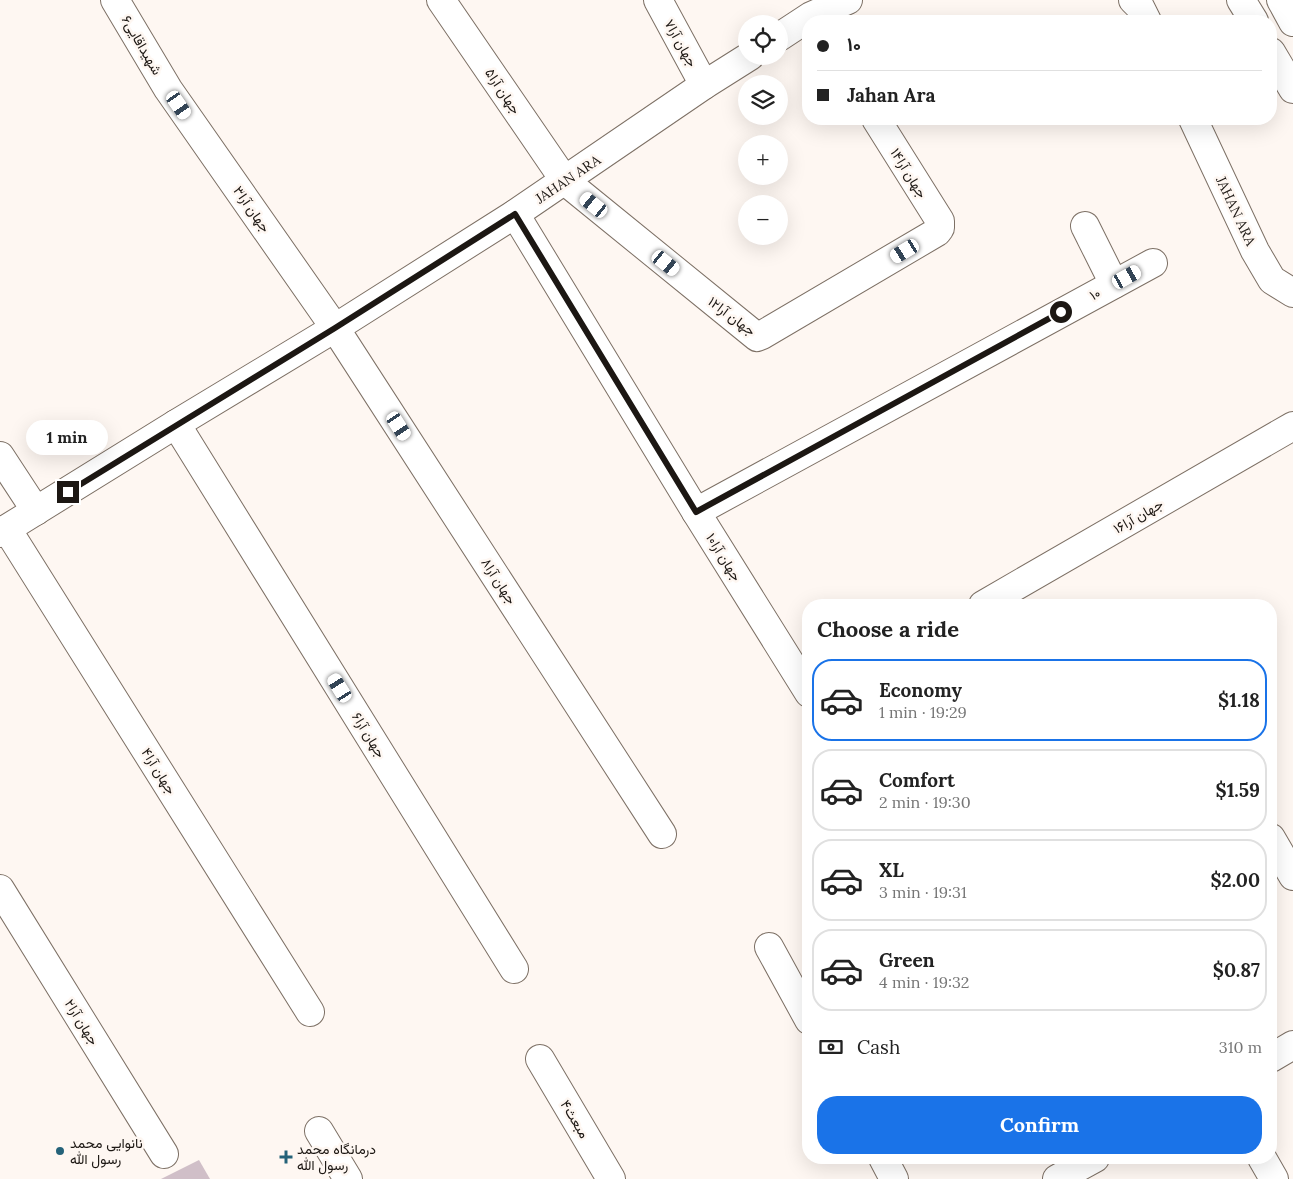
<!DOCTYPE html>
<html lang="en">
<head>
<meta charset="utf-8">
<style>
  body { margin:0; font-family:Lora,Vazirmatn,serif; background:#f2f2f2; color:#222; height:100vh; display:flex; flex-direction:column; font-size:19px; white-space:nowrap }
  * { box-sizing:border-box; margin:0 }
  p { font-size:16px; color:#767676 }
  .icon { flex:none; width:28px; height:28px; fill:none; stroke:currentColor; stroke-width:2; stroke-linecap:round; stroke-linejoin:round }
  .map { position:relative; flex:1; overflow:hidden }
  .drawer { position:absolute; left:802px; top:599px; width:475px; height:565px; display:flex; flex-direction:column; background:#fff; border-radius:20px; box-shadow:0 5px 20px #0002 }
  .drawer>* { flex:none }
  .top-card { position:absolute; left:802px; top:15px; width:475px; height:110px; border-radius:20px; box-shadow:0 5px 20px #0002; display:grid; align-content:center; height:110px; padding:0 15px; background:#fff }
  .buttons { position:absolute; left:738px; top:15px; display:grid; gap:10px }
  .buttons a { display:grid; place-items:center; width:50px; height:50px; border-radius:50%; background:#fff; box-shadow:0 5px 20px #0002; font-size:25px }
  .end { position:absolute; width:22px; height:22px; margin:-11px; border:6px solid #1c1713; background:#fff; box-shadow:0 0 0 2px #fff }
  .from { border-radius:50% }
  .bubble { position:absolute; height:35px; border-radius:18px; background:#fff; box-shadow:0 5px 20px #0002; font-size:16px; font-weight:800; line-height:35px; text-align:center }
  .car { position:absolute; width:15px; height:30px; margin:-15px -8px; border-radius:6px; box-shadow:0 0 4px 1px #0007; background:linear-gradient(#fff 24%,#345 0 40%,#fff 0 76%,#345 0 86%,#fff 0) }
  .top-card b { display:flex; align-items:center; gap:18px; height:48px; font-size:19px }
  .top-card b+b { border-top:1px solid #e0e0e0 }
  .top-card i { width:12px; height:12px; background:#222 }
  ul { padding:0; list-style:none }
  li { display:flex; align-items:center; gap:15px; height:82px; margin:0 10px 8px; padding:0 5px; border:2px solid #e0e0e0; border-radius:20px }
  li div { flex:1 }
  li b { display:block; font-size:19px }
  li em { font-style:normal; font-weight:800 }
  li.on { border-color:#1a73e8 }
  li>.icon { width:45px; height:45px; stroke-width:1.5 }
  h2 { padding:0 15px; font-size:22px; line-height:60px }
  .pay { display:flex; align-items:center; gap:12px; height:55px; padding:0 15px; font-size:19px }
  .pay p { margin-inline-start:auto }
  .action { display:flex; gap:10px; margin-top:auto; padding:10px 15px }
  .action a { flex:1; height:58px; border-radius:20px; background:#1a73e8; color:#fff; font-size:20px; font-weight:800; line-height:58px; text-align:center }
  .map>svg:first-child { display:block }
  .building { fill:#d0bfc8 }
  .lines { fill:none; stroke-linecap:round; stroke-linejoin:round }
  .minor-casing { stroke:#7d7065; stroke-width:30 }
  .minor { stroke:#fff; stroke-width:28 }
  .route { stroke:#1c1713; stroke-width:6 }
  .poi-dot { fill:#246279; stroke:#fef7f2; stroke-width:2 }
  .labels { text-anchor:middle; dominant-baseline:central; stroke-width:5; stroke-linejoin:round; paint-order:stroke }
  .street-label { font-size:14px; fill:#1c1713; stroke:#fef7f2 }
  .poi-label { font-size:14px; fill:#1c1713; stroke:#fef7f2; text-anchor:start }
</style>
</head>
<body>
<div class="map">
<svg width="1293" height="1179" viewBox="0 0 1293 1179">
  <rect width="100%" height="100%" fill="#fef7f2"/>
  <path class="building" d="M199,1160L210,1179H161Z"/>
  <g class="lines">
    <defs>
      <g id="minor">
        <path d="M115,0L168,89L335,328L662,834"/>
        <path d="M441,0L565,181L757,337L762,335L937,232L940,228V221L876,119"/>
        <path d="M658,0L704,85"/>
        <path d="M1133,0L1140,7L1147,21"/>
        <path d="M1241,0L1254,21"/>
        <path d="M1281,0L1293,22"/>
        <path d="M779,37L811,16L848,0"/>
        <path d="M1271,52L1293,89"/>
        <path d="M1193,119L1255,251L1272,280L1293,293"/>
        <path d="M515,214L696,512L809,693"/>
        <path d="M1085,226L1114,284"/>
        <path d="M176,424L514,969"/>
        <path d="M0,456L36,511"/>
        <path d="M696,512L1153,263"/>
        <path d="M7,529L310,1012"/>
        <path d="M0,533L176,424L335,328L515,214L704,85L750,56"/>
        <path d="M983,605L1293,426"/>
        <path d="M1271,838L1293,876"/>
        <path d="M0,889L164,1154"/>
        <path d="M769,947L809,1020"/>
        <path d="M1271,1058L1293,1045"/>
        <path d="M540,1059L611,1179"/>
        <path d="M319,1131L348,1179"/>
        <path d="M883,1158L894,1179"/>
        <path d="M1262,1158L1274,1179"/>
        <path d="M1057,1179L1095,1158"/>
      </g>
    </defs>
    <use href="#minor" class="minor-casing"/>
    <use href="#minor" class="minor"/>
  </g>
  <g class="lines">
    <path class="route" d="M68,492L335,328L515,214L696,512L1061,312"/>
  </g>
  <g class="poi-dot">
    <circle cx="60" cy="1151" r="5"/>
    <path d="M283.5 1149.5h5v5h5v5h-5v5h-5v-5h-5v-5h5z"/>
  </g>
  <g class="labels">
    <g class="street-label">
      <text transform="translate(681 43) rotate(61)">جهان آرا۷</text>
      <text transform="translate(142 45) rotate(60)">شهیداقایی۶</text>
      <text transform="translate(503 91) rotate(56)">جهان آرا۵</text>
      <text transform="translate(909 173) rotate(58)">جهان آرا۱۴</text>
      <text transform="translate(568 179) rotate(-34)">JAHAN ARA</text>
      <text transform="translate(252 209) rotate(55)">جهان آرا۳</text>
      <text transform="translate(1236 211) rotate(65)">JAHAN ARA</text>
      <text transform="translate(1095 294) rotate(-29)">۱۰</text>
      <text transform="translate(732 316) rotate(37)">جهان آرا۱۲</text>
      <text transform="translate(1138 516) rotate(-30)">جهان آرا۱۶</text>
      <text transform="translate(724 557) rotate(58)">جهان آرا۱۰</text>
      <text transform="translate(499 581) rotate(57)">جهان آرا۸</text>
      <text transform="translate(369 735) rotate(58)">جهان آرا۶</text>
      <text transform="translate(159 771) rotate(58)">جهان آرا۴</text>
      <text transform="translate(82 1022) rotate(58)">جهان آرا۲</text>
      <text transform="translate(575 1119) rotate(59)">مبعث۴</text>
    </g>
    <g class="poi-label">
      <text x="70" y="1143">نانوایی محمد<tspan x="70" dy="16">رسول الله</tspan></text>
      <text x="297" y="1149">درمانگاه محمد<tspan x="297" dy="16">رسول الله</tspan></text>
    </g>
  </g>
</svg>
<div class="buttons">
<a><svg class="icon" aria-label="locate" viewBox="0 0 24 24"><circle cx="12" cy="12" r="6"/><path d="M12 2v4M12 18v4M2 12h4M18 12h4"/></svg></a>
<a><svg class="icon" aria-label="layers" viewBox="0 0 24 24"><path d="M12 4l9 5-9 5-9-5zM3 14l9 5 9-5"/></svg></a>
<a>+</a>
<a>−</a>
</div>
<i class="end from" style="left:1061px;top:312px"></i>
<i class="end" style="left:68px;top:492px"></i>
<div class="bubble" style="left:26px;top:420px;width:82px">1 min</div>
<i class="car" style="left:179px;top:105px;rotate:145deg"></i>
<i class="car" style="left:594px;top:205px;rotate:309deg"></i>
<i class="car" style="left:905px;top:251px;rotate:239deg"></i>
<i class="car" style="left:666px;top:263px;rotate:129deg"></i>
<i class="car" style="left:1127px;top:277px;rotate:61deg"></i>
<i class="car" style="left:399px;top:426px;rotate:147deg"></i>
<i class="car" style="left:340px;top:688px;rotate:328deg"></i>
<div class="top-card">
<b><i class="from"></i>۱۰</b>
<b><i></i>Jahan Ara</b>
</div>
<section class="drawer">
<h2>Choose a ride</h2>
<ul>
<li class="on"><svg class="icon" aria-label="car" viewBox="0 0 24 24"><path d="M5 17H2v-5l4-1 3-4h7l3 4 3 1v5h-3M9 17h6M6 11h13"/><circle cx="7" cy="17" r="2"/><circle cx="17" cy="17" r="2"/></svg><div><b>Economy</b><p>1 min · 19:29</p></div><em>$1.18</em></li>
<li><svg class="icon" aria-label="car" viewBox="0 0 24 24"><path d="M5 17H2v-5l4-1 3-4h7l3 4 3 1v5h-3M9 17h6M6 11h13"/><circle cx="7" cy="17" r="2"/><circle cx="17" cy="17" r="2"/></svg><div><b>Comfort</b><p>2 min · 19:30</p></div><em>$1.59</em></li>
<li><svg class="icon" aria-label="car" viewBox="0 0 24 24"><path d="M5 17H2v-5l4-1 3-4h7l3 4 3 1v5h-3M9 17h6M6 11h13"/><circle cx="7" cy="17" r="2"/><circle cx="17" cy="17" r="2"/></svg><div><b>XL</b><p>3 min · 19:31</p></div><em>$2.00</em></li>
<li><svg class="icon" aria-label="car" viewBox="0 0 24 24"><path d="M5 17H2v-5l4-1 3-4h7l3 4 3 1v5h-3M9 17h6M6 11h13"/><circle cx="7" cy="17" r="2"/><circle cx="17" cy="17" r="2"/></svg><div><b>Green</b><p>4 min · 19:32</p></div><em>$0.87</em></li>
</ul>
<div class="pay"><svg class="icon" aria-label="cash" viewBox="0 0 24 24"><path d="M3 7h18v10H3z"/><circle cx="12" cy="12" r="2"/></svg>Cash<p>310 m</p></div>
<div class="action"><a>Confirm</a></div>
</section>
</div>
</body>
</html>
